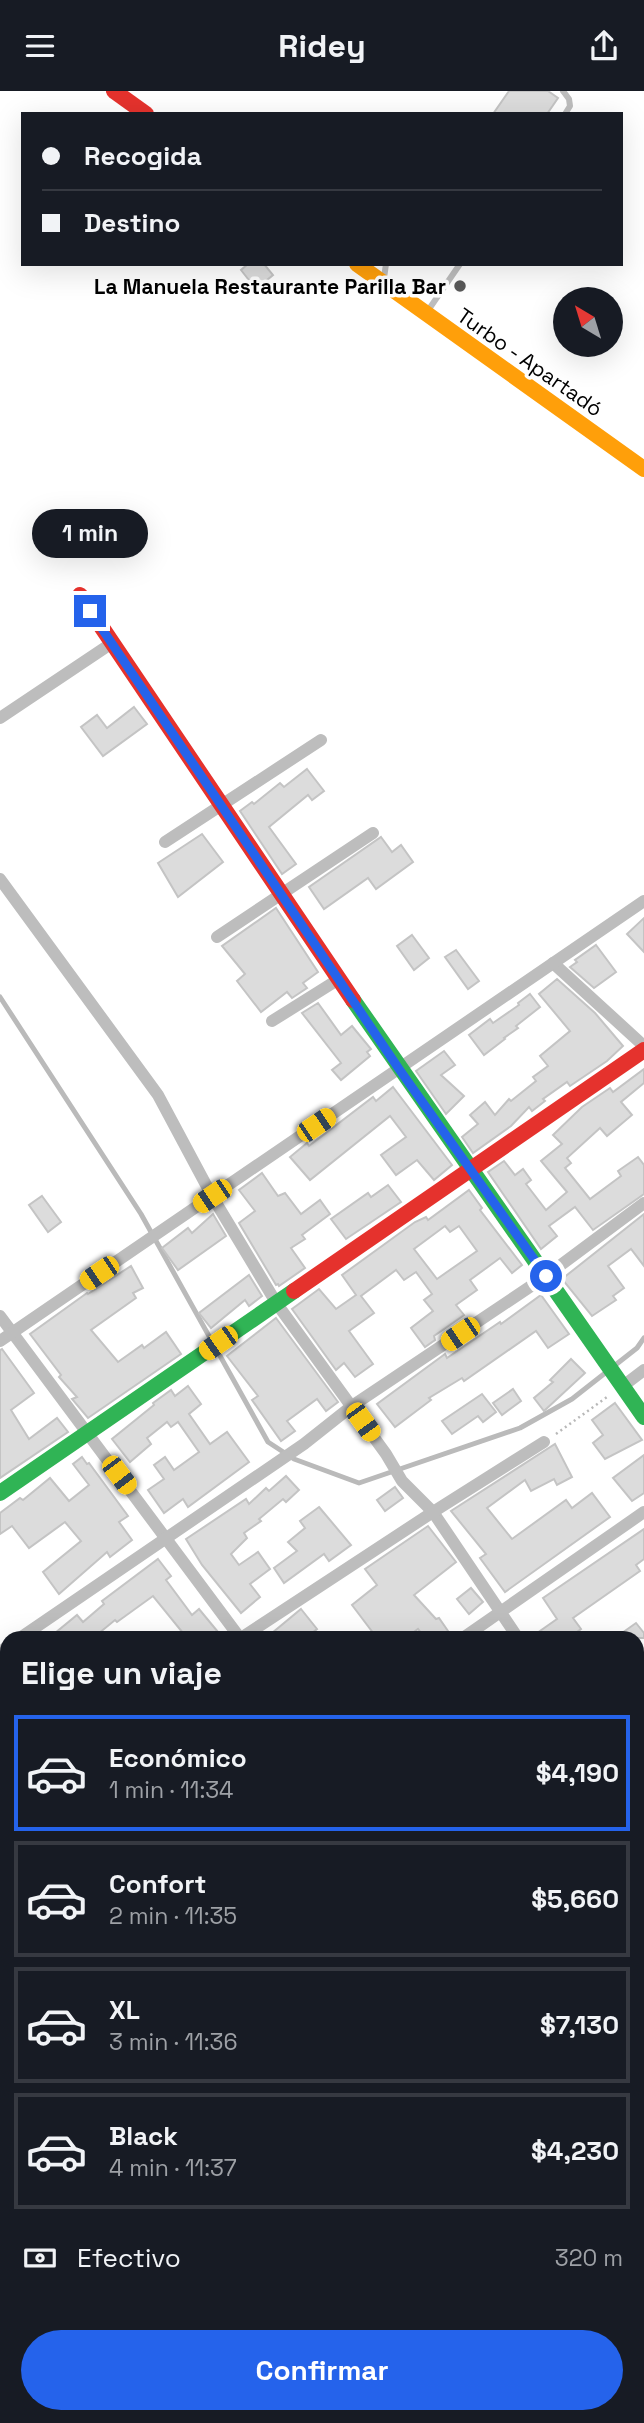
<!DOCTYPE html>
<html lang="es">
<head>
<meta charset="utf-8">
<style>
  body { margin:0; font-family:"Space Grotesk",sans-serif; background:#20242c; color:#f1f3f6; height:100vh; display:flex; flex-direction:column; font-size:26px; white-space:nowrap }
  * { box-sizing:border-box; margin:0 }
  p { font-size:23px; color:#9ea1a6 }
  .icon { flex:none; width:38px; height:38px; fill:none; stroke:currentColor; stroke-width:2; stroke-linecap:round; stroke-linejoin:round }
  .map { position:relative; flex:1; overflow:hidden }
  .side { position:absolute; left:0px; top:1540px; width:644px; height:793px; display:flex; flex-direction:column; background:#171b24; border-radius:21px 21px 0 0; box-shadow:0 7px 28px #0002 }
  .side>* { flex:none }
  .banner { position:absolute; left:21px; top:21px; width:602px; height:154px; border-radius:0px; box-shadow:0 7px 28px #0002; display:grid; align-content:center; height:154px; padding:0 21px; background:#171b24 }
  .needle { width:46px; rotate:322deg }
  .tools { position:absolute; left:553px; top:196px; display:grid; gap:14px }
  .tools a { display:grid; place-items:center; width:70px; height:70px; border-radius:50%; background:#171b24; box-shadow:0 7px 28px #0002; font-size:35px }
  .end { position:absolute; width:32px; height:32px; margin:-16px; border:9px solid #2563eb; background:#fff; box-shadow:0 0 0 4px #fff }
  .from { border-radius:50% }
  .bubble { position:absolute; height:49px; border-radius:24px; background:#171b24; box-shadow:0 7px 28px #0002; font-size:23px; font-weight:800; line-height:49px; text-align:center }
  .car { position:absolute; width:21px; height:42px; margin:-21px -10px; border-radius:9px; box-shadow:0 0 5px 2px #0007; background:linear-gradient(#f5c518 24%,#345 0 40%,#f5c518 0 76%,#345 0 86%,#f5c518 0) }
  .banner b { display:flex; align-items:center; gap:24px; height:66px; font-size:26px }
  .banner b+b { border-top:2px solid #363941 }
  .banner i { width:18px; height:18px; background:#f1f3f6 }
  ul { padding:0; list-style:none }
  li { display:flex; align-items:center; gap:21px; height:116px; margin:0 14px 10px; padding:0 7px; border:4px solid #363941; border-radius:0px }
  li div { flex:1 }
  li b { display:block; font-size:26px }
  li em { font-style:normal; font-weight:800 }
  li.active { border-color:#2563eb }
  li>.icon { width:63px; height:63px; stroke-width:1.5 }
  h2 { padding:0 21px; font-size:32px; line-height:84px }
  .pay { display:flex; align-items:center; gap:18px; height:77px; padding:0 21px; font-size:26px }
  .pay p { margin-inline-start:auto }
  .action { display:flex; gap:14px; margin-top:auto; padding:14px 21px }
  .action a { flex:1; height:80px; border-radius:42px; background:#2563eb; color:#fff; font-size:28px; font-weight:800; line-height:80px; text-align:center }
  header { display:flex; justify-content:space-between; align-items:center; height:91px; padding:0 21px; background:#171b24; font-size:32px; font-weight:800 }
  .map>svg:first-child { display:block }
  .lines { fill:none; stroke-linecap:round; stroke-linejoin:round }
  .stream { stroke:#bababa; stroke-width:5 }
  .building { fill:#dcdcdc; stroke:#c4c4c4; stroke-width:2; fill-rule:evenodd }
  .path { stroke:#b8b8b8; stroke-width:2.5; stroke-dasharray:2 3.5; stroke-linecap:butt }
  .lane { stroke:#bdbdbd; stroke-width:6 }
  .street { stroke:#bdbdbd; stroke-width:12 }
  .fast { stroke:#30b455; stroke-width:16 }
  .slow { stroke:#ff9f0a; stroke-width:16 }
  .jam { stroke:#e5322d; stroke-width:16 }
  .route { stroke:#2563eb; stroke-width:9 }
  .poi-dot { fill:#595959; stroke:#fff; stroke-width:2.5 }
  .labels { text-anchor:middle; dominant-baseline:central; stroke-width:7; stroke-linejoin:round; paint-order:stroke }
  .poi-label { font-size:21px; font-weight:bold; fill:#000; stroke:#fff; text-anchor:end }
  .street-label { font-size:21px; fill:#000; stroke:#fff }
</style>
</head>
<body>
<header><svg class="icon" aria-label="menu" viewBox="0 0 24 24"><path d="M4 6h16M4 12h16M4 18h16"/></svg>Ridey<svg class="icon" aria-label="share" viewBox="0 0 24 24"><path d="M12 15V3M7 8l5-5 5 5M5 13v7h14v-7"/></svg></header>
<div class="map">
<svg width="644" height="2332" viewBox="0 0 644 2332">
  <rect width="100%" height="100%" fill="#fff"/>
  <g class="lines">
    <path class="stream" d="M0,906L141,1123L268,1351L294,1368L359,1392L520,1337L572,1308L637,1257L644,1247"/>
  </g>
  <g class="building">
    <path d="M509,0H548L558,7L547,23H493Z"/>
    <path d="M248,173H264L273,184L256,198L241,179Z"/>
    <path d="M134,616L147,633L103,665L81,636L97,624L107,637Z"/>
    <path d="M307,678L324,700L312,709L308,704L269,736L296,773L282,783L240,720L252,711L254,713L280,692L284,696Z"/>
    <path d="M202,743L223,771L178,806L158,772Z"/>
    <path d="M381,746L392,761L401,754L413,771L376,798L368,787L324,818L309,796Z"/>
    <path d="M276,817L318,881L303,892L307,897L292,907L287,901L261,921L237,890L245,883L222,855Z"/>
    <path d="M644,827V861L627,843Z"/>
    <path d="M412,844L429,867L414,879L397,855Z"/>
    <path d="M596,854L616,881L594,897L570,876L577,871L575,869Z"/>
    <path d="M456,859L479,890L468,898L445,866Z"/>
    <path d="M557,888L595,922L623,955L607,970L570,995L567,991L543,1008L545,1010L532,1020L529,1016L511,1035L473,1062L462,1046L478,1033L470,1024L485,1011L495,1024L509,1008L511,1010L536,990L533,986L548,975L540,965L570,940L539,903Z"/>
    <path d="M530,903L540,916L516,935L518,937L504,947L505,948L484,964L469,944L490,928L493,932L519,914L518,912Z"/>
    <path d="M318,912L341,944L352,935L371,958L367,961L370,965L341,989L332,979L341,972L302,922Z"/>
    <path d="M444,960L455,974L441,984L464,1005L446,1023L416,980Z"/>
    <path d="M644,978V992L621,1011L632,1024L607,1045L600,1037L567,1067L571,1072L565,1077L590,1108L621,1085L618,1080L638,1066L644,1074V1103L593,1139L575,1116L549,1135L557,1145L541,1158L488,1081L504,1070L515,1084L523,1078L531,1089L526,1093L546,1119L567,1101L541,1070L562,1053L553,1044L582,1016L610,997L613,1001Z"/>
    <path d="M393,996L452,1074L434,1089L417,1069L396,1084L381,1064L406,1046L390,1025L310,1089L290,1066L307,1052L309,1055L373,1006L376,1010Z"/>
    <path d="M262,1082L278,1105L285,1102L301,1123L320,1109L330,1123L302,1144L305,1148L291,1157L305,1177L279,1195L278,1193L276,1194L239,1132L255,1120L239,1099Z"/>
    <path d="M388,1094L401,1111L346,1148L331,1128L368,1102L371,1106Z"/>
    <path d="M469,1099L482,1117L480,1119L522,1174L512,1182L500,1167L470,1189L477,1199L456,1214L464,1224L434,1245L435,1249L425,1256L411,1237L433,1220L424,1209L432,1203L416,1181L404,1189L396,1179L361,1205L374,1222L349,1240L373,1273L355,1286L344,1272L336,1279L292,1218L319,1198L336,1218L356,1204L342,1184L415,1131L426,1126L428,1129ZM445,1135L450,1141L459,1135L477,1160L437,1188L414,1158Z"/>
    <path d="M42,1105L61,1131L48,1141L29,1114Z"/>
    <path d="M213,1123L226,1145L178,1179L162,1157L188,1137L192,1142Z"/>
    <path d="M644,1123V1175L631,1158L608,1175L624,1197L613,1205L616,1209L592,1225L562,1188Z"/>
    <path d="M131,1175L143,1197L133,1202L136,1207L91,1239L118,1271L142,1254L144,1257L166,1241L181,1263L88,1327L72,1308L77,1306L59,1286L61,1284L30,1243L87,1202L88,1203Z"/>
    <path d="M249,1184L262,1205L249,1215L245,1209L211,1237L199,1222Z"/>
    <path d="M541,1204L569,1243L548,1257L536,1240L464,1290L462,1287L429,1307L431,1309L395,1336L377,1313L445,1263L447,1267L500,1231L501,1233Z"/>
    <path d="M276,1227L338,1311L326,1320L317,1308L287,1330L295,1340L281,1350L252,1309L258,1305L227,1265Z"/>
    <path d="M2,1258L34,1302L11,1319L29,1348L57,1327L68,1341L0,1387V1259Z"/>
    <path d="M571,1268L585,1282L544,1320L534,1307L553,1291L550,1289Z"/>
    <path d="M188,1295L201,1313L189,1323L210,1353L227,1341L249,1371L188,1416L183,1408L164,1422L148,1399L164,1388L154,1374L165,1366L174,1379L199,1361L178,1331L171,1336L167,1331L147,1347L151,1353L130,1371L112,1348L154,1314L153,1312L171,1299L175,1305Z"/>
    <path d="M513,1298L521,1310L502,1324L493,1312Z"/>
    <path d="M482,1303L496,1321L483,1331L478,1325L452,1343L442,1330Z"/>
    <path d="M615,1312L642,1349L605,1368L593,1352L603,1344L592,1329Z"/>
    <path d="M555,1353L572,1386L557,1394L554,1388L531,1400L525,1389L487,1417L512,1448L566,1409L572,1417L592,1402L610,1426L505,1501L480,1467L486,1463L451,1420Z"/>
    <path d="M644,1364V1402L632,1410L613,1387Z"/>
    <path d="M82,1366L87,1373L89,1372L128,1425L119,1431L132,1449L110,1466L107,1461L59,1503L43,1481L81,1450L65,1431L29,1457L12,1435L0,1443V1422L20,1407L23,1409L50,1387L69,1410L89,1394L73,1373Z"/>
    <path d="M286,1385L299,1399L286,1411L283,1408L259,1428L261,1430L244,1442L247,1447L231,1463L239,1474L258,1461L270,1478L250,1493L260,1506L241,1522L202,1474L186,1448L246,1408L249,1413L266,1397L269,1400Z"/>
    <path d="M395,1396L403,1407L385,1420L377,1409Z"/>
    <path d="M319,1416L351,1454L329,1470L324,1463L284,1492L274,1477L297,1460L288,1451L305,1437L300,1430Z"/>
    <path d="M428,1435L456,1471L414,1504L436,1528L439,1527L448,1540L439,1547H425L418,1538L406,1547H377L352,1514L377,1494L365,1478Z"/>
    <path d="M644,1438V1468L636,1474L640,1480L573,1527L581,1538L569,1547H530L557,1528L543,1507Z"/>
    <path d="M158,1468L171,1485L166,1489L192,1524L199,1518L223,1547H187L153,1505L117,1531L115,1529L93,1547H49L77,1524L83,1531L104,1513L102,1510Z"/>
    <path d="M471,1497L483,1511L469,1523L457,1508Z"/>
    <path d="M301,1518L317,1538L306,1547H266Z"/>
    <path d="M636,1532L644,1542V1547H615Z"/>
  </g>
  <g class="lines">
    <path class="path" d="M556,1343L607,1306"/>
    <g class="lane">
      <path d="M563,0L569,8L570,15L565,23"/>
      <path d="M384,187L386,173"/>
      <path d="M427,221L460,173"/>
    </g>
    <g class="street">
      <path d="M0,627L112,552"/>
      <path d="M165,751L321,649"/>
      <path d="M0,788L158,1004L212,1105L277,1213L386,1363L402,1390L433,1421L518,1547"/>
      <path d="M217,846L373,742"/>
      <path d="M553,872L644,955"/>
      <path d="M272,930L339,888"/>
      <path d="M0,1225L240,1547"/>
      <path d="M0,1250L644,810"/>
      <path d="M623,1295L644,1279"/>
      <path d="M20,1547L304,1353L352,1315L546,1185L644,1112"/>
      <path d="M241,1547L433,1421L544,1351"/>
      <path d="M463,1547L644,1421"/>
      <path d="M0,1561L7,1556"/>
      <path d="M637,1579L644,1574"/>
      <path d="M0,1714L7,1709"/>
      <path d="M637,1735L644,1730"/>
      <path d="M637,1742L644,1750"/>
      <path d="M0,1865L7,1861"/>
      <path d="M637,1923L644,1931"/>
      <path d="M0,2004L7,2014"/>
      <path d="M637,2071L644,2078"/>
      <path d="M637,2112L644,2103"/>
      <path d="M0,2172L7,2167"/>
      <path d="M637,2212L644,2220"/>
      <path d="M0,2262L7,2272"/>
      <path d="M0,2323L7,2319"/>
      <path d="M45,2326L49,2332"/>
      <path d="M219,2326L223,2332"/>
      <path d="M305,2326L309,2332"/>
      <path d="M466,2326L470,2332"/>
      <path d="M615,2326L620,2332"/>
    </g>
    <g class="fast">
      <path d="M353,909L644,1326"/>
      <path d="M0,1402L294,1200"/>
    </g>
    <path class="slow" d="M357,173L644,378"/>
    <g class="jam">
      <path d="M114,0L146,23"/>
      <path d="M80,504L353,909"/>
      <path d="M294,1200L644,959"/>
    </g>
  </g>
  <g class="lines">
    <path class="route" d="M90,520L399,978L546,1185"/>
  </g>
  <circle class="poi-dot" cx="460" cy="195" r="7"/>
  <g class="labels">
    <g class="poi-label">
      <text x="446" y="195">La Manuela Restaurante Parilla Bar</text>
    </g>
    <g class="street-label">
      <text transform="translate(530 271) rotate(35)">Turbo - Apartadó</text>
    </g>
  </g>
</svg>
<div class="tools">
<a><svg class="needle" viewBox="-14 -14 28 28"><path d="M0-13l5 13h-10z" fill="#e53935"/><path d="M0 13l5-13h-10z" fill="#9ea1a6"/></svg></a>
</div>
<i class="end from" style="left:546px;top:1185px"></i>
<i class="end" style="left:90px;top:520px"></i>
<div class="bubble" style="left:32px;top:418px;width:116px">1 min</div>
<i class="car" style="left:316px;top:1034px;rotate:56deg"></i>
<i class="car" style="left:212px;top:1105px;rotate:236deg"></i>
<i class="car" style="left:99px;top:1182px;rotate:236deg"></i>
<i class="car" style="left:460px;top:1243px;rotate:236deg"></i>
<i class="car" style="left:218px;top:1252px;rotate:235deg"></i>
<i class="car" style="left:363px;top:1331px;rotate:144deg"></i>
<i class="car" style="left:119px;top:1384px;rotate:143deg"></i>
<div class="banner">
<b><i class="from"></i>Recogida</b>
<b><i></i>Destino</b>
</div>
<section class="side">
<h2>Elige un viaje</h2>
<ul>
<li class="active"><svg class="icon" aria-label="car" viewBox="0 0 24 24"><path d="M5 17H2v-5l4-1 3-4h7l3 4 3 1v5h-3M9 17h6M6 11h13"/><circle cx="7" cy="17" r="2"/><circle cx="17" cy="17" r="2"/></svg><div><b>Económico</b><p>1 min · 11:34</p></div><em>$4,190</em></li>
<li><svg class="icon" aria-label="car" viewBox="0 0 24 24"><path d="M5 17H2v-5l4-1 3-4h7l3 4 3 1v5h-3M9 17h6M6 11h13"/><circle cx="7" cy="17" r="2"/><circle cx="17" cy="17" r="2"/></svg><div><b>Confort</b><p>2 min · 11:35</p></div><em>$5,660</em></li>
<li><svg class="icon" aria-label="car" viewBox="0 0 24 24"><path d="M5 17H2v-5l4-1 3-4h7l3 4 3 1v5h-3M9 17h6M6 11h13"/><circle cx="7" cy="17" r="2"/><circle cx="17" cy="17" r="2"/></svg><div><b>XL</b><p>3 min · 11:36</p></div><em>$7,130</em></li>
<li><svg class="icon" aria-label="car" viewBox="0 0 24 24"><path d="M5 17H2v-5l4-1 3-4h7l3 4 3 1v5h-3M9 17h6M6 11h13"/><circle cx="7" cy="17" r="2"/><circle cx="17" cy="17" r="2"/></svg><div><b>Black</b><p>4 min · 11:37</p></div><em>$4,230</em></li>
</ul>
<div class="pay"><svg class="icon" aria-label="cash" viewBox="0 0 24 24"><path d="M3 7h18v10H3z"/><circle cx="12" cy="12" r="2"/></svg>Efectivo<p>320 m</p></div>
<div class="action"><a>Confirmar</a></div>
</section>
</div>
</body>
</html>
